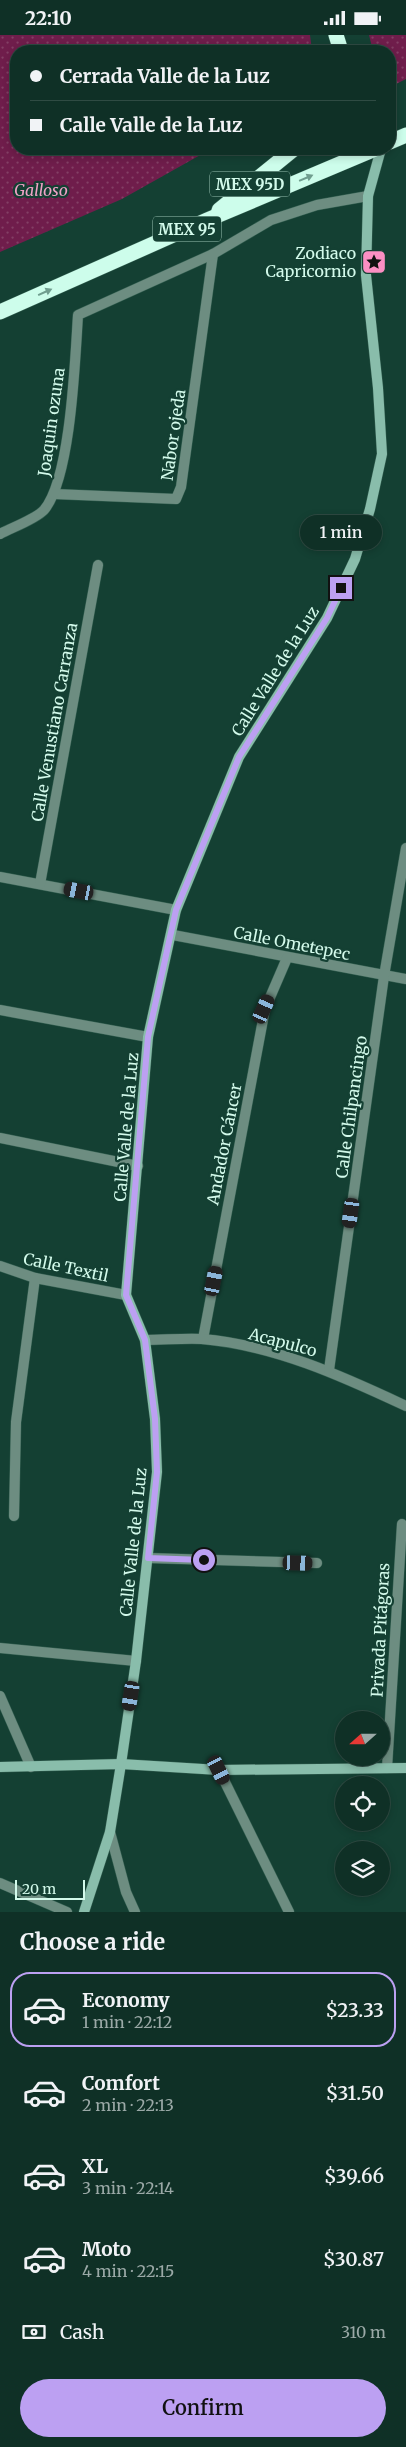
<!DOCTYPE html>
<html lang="en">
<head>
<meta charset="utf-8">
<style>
  body { margin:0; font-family:Merriweather,serif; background:#18382e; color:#f1f3f6; height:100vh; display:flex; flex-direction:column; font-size:19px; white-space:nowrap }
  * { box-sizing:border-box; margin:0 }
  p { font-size:16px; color:#9ba9a7 }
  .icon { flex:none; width:28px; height:28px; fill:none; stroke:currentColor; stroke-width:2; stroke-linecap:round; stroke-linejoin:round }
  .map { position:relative; height:1877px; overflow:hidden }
  .sheet { display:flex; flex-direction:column; background:#0f3026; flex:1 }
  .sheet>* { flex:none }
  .guide { position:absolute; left:10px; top:10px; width:386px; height:110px; border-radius:20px; box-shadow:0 2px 8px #0003,0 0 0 1px #2f4b43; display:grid; align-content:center; height:110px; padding:0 20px; background:#0f3026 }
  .needle { width:32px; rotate:249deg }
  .tools { position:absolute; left:335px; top:1676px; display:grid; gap:10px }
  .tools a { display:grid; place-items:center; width:55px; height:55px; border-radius:50%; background:#0f3026; box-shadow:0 2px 8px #0003,0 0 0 1px #2f4b43; font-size:25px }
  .scale { position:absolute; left:15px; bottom:12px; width:70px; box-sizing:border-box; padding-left:5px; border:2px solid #d3faeb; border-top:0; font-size:14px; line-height:18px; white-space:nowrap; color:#d3faeb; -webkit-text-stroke:4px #144033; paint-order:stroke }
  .end { position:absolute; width:22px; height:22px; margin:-11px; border:6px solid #bca0f2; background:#111; box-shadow:0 0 0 2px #111 }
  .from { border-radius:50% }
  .bubble { position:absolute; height:35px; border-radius:18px; background:#0f3026; box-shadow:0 2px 8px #0003,0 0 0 1px #2f4b43; font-size:16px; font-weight:600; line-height:35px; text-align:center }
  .car { position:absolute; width:15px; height:30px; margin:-15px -8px; border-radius:6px; box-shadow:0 0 4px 1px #0007; background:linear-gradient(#222 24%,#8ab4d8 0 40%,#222 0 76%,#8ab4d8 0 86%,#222 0) }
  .guide b { display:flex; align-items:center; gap:18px; height:48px; font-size:19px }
  .guide b+b { border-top:1px solid #2f4b43 }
  .guide i { width:12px; height:12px; background:#f1f3f6 }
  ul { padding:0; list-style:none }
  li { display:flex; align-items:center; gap:15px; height:75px; margin:0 10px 8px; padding:0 10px; border:2px solid transparent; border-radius:20px }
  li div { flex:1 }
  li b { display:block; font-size:19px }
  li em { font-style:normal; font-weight:600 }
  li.current { border-color:#bca0f2 }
  li>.icon { width:45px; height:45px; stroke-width:1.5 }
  h2 { padding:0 20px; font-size:22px; line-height:60px }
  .pay { display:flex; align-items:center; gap:12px; height:55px; padding:0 20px; font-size:19px }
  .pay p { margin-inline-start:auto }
  .action { display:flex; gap:10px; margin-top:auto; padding:10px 20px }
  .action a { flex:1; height:58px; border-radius:30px; background:#bca0f2; color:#111; font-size:20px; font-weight:600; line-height:58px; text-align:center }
  .status { display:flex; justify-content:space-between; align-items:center; height:35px; padding:0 25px; background:#0f3026; direction:ltr }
  .status svg { height:14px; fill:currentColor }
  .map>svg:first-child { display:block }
  .green { fill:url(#green-dots) }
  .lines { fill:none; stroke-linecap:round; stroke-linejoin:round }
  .street-casing { stroke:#335e50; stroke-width:11 }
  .secondary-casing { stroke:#335e50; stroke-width:11 }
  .highway-casing { stroke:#335e50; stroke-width:16 }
  .street { stroke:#6d8d81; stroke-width:10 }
  .secondary { stroke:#89bdab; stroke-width:10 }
  .highway { stroke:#cdfdeb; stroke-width:15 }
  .oneway { fill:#709e8f }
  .route { stroke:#bca0f2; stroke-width:6 }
  .labels { text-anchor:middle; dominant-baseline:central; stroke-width:4.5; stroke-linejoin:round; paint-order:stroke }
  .shield { fill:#144033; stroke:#9ac2b4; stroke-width:1 }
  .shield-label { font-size:15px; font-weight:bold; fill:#d3faeb }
  .park-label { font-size:16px; font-style:italic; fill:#f1a2c7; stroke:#144033 }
  .poi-label { font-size:16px; fill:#d3faeb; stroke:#144033; text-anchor:end }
  .street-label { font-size:16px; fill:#d3faeb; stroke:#144033 }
</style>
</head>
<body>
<div class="status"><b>22:10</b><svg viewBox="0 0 49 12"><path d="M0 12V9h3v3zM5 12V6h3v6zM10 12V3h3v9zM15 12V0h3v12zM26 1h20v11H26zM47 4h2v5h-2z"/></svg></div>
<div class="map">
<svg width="406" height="1877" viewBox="0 0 406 1877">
  <defs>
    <pattern id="green-dots" width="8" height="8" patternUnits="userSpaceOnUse" patternTransform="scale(1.25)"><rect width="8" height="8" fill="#6f1d4b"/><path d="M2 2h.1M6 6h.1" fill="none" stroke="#833f65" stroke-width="1.8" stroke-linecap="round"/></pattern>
  </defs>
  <rect width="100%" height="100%" fill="#144033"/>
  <g class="green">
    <path d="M0,0H310L312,16H16V114H211L122,164L0,217Z"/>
    <path d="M369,0H406V44L390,52V16H373Z"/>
  </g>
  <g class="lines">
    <defs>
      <g id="street">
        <path d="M54,459L176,464L181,452L213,219"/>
        <path d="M0,499C11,493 36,484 44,475C71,443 75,325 78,280L213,219L271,185L317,170L368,161"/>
        <path d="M0,842L176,875"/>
        <path d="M40,849L98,530"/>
        <path d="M173,900L406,944"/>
        <path d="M0,975L148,1002"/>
        <path d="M0,1103L138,1131"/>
        <path d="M0,1231L35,1243L126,1260"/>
        <path d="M203,1304L265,974L287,923"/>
        <path d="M145,1305C164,1305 184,1303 202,1304C274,1310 342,1341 406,1371"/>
        <path d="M329,1335L384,941L406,813"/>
        <path d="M14,1481L16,1387L35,1243"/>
        <path d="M148,1523L317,1528"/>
        <path d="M0,1613L136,1626"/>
        <path d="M0,1661L31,1732"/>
        <path d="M387,1733L402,1489"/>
        <path d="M219,1735L289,1877"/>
        <path d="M110,1797L126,1857L135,1877"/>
        <path d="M0,1848L67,1877"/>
      </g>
      <g id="secondary">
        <path d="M0,1732L121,1729L219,1735L406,1733"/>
        <path d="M84,1877L110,1797L121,1729L136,1626L157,1437L155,1384L145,1305L126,1260L148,1002L176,875L239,722L327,583L355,524L370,474L382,419L378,353L366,240L368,161L381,114"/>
      </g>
      <g id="highway">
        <path d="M336,0L341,16"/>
        <path d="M390,107L406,100"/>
        <path d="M219,175L294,114"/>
        <path d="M0,277L207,185L375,114"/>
      </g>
    </defs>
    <use href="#street" class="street-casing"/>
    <use href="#secondary" class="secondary-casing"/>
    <use href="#highway" class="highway-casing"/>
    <use href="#street" class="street"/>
    <use href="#secondary" class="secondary"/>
    <use href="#highway" class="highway"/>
  </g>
  <defs><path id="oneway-solid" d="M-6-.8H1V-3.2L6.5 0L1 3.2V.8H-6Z" transform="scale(1.25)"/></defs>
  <g class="oneway">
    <use href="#oneway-solid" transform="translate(306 143) rotate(-23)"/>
    <use href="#oneway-solid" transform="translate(45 257) rotate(-24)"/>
  </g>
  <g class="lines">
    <path class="route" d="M204,1525L148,1523L157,1437L155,1384L145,1305L126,1260L148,1002L176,875L239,722L327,583L341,553"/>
  </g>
  <defs>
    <symbol id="sight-square" viewBox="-11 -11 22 22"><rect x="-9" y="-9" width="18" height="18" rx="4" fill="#fb8fc3" stroke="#144033"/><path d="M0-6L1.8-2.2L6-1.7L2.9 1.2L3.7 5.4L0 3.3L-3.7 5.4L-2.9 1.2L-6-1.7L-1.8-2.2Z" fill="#111"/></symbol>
  </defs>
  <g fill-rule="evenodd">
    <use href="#sight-square" x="360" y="213" width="28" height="28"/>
  </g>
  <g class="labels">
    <g class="shield">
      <rect x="210" y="136.5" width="80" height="25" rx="4"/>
      <rect x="153" y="181.5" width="68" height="25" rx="4"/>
    </g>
    <g class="shield-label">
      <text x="250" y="149">MEX 95D</text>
      <text x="187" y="194">MEX 95</text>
    </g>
    <g class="park-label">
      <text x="41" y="155">Galloso</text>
    </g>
    <g class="poi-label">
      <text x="356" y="218">Zodiaco<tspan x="356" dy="18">Capricornio</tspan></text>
    </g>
    <g class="street-label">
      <text transform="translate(51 387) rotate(-82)">Joaquin ozuna</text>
      <text transform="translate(173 400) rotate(-82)">Nabor ojeda</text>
      <text transform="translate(275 636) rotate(-58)">Calle Valle de la Luz</text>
      <text transform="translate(54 687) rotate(-80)">Calle Venustiano Carranza</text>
      <text transform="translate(292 908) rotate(11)">Calle Ometepec</text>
      <text transform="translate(351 1072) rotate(-82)">Calle Chilpancingo</text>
      <text transform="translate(126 1092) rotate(-85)">Calle Valle de la Luz</text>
      <text transform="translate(224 1109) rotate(-79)">Andador Cáncer</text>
      <text transform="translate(66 1232) rotate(12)">Calle Textil</text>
      <text transform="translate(283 1307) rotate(15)">Acapulco</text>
      <text transform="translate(133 1507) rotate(-84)">Calle Valle de la Luz</text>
      <text transform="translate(380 1595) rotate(-87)">Privada Pitágoras</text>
    </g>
  </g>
</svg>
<div class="tools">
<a><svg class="needle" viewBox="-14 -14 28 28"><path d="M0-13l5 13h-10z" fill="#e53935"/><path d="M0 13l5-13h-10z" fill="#9ba9a7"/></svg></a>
<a><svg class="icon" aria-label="locate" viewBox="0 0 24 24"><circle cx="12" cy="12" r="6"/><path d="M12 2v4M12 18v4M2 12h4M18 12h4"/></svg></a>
<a><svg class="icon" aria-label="layers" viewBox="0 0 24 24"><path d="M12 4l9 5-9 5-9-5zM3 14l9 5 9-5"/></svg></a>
</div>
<div class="scale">20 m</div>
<i class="end from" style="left:204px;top:1525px"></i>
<i class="end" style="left:341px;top:553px"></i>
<div class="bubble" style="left:300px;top:480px;width:82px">1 min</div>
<i class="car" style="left:79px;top:856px;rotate:281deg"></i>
<i class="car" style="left:264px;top:974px;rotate:24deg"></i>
<i class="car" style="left:351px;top:1178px;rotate:188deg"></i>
<i class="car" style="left:214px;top:1246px;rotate:11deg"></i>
<i class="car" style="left:298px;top:1528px;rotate:92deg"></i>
<i class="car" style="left:131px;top:1661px;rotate:189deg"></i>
<i class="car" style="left:219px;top:1735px;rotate:154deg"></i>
<div class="guide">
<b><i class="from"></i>Cerrada Valle de la Luz</b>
<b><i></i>Calle Valle de la Luz</b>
</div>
</div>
<section class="sheet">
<h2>Choose a ride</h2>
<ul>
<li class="current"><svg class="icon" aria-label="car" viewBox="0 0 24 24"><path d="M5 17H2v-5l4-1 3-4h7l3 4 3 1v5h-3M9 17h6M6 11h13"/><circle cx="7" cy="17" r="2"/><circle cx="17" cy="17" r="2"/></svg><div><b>Economy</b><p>1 min · 22:12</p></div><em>$23.33</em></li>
<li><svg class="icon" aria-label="car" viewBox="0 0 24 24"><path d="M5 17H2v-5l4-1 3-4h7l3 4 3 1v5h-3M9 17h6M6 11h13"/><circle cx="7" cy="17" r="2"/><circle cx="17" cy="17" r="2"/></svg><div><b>Comfort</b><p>2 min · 22:13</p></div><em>$31.50</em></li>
<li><svg class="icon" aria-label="car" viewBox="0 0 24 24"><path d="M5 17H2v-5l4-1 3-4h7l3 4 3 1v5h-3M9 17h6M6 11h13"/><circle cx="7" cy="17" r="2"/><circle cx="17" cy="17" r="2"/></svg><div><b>XL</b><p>3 min · 22:14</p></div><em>$39.66</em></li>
<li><svg class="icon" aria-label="car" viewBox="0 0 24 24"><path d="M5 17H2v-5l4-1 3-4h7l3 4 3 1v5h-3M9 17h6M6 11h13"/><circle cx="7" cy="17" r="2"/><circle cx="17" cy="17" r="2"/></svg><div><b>Moto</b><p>4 min · 22:15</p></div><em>$30.87</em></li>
</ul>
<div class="pay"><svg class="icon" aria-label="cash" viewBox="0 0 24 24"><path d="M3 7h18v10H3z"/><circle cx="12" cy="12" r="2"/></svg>Cash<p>310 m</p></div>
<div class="action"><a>Confirm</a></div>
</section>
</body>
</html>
